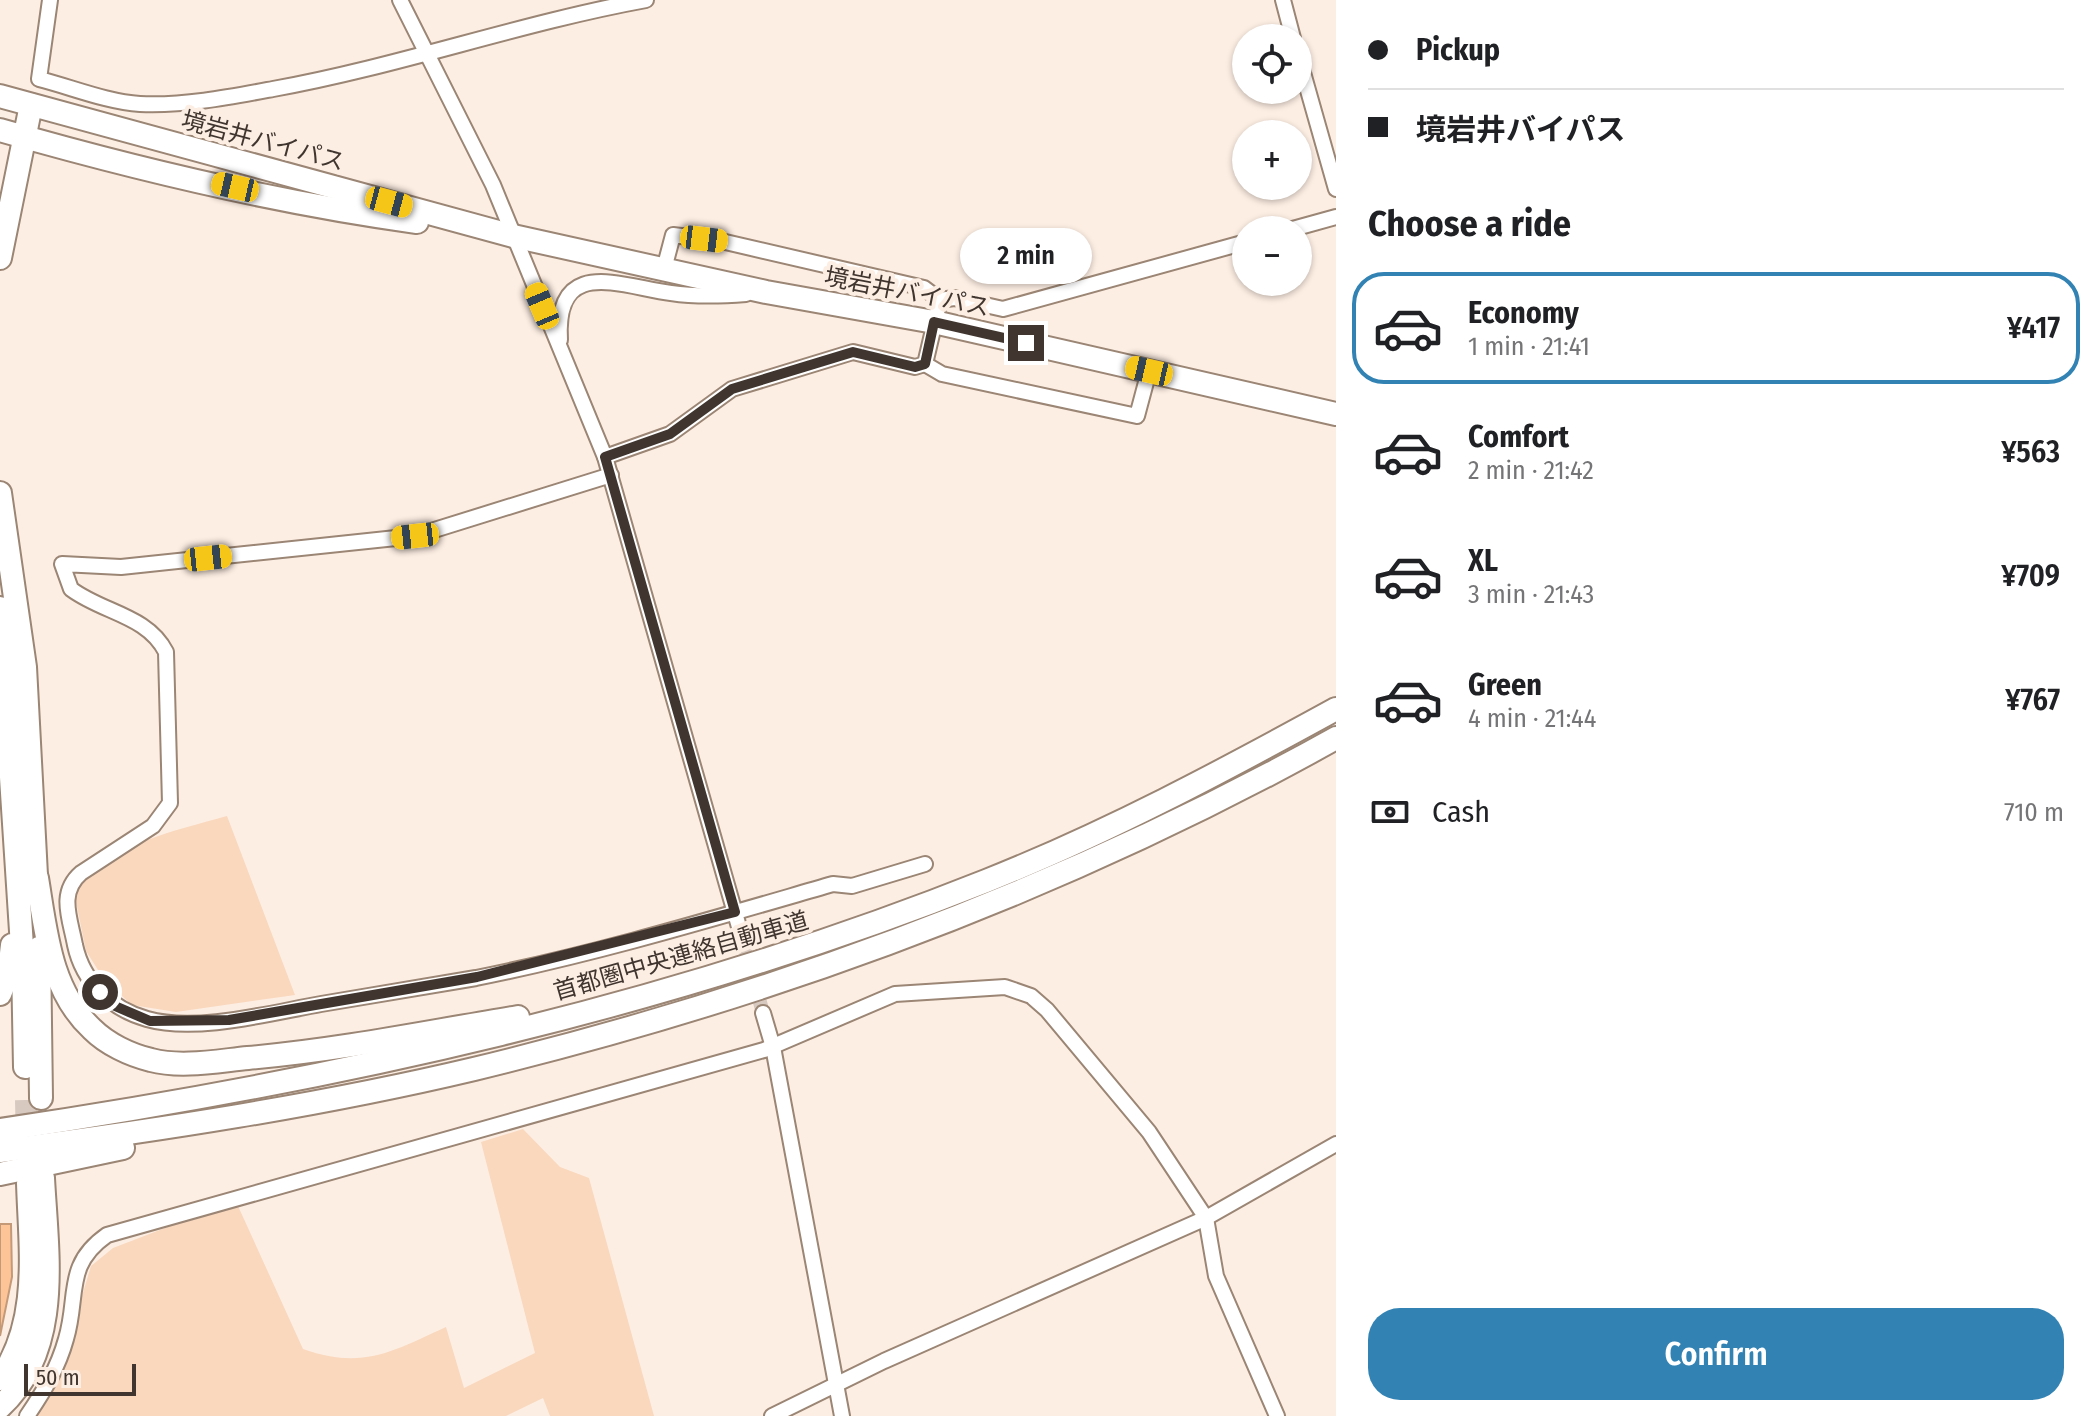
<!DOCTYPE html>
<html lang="en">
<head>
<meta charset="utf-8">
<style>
  body { margin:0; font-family:"Fira Sans Condensed","Noto Sans JP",sans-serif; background:#f6f6f6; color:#202124; height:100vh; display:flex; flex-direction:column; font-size:30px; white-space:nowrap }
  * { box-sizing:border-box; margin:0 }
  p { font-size:26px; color:#757577 }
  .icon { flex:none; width:44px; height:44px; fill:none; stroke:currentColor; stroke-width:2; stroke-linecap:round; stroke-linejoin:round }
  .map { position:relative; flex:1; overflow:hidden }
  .panel { display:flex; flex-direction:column; background:#fff; width:760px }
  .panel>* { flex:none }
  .guide { display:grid; align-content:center; height:176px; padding:0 32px; background:#fff }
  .fabs { position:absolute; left:1232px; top:24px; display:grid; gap:16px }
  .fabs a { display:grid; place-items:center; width:80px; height:80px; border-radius:50%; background:#fff; box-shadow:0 2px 6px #0004; font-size:40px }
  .scale { position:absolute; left:24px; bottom:20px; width:112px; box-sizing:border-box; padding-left:8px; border:4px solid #40362f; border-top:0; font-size:22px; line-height:28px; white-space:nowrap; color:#40362f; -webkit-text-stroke:6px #fdeee3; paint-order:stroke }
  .end { position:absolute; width:36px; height:36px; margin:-18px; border:10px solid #40362f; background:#fff; box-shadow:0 0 0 4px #fff }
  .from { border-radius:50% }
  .bubble { position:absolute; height:56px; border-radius:28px; background:#fff; box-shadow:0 2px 6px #0004; font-size:26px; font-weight:600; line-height:56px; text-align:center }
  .car { position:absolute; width:24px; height:48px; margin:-24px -12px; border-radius:10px; box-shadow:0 0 6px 2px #0007; background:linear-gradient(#f5c518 24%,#345 0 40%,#f5c518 0 76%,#345 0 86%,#f5c518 0) }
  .guide b { display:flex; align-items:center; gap:28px; height:76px; font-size:30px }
  .guide b+b { border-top:2px solid #e0e0e0 }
  .guide i { width:20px; height:20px; background:#202124 }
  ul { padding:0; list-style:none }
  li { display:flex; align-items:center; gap:24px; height:112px; margin:0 16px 12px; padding:0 16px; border:4px solid transparent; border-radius:32px }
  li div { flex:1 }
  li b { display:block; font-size:30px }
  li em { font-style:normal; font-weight:600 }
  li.on { border-color:#3283b4 }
  li>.icon { width:72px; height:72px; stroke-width:1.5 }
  h2 { padding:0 32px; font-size:36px; line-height:96px }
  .pay { display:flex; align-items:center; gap:20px; height:88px; padding:0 32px; font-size:30px }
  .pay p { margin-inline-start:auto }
  .button { display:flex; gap:16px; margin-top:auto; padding:16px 32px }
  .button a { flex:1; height:92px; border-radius:32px; background:#3283b4; color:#fff; font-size:32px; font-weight:600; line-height:92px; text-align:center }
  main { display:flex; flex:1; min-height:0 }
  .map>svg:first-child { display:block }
  .green { fill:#f9d8be }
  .water { fill:#fdc497; stroke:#c49978; stroke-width:2 }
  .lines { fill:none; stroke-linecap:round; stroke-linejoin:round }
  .minor-tunnel { stroke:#d7c9bf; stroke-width:14; stroke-dasharray:14 7; stroke-linecap:butt }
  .highway-tunnel { stroke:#d7c9bf; stroke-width:22; stroke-dasharray:22 11; stroke-linecap:butt }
  .minor-casing { stroke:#9b8574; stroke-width:18 }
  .highway-casing { stroke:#9b8574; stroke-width:26 }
  .minor { stroke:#fff; stroke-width:14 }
  .highway { stroke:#fff; stroke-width:22 }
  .route { stroke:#40362f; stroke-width:10 }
  .labels { text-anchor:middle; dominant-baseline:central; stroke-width:8; stroke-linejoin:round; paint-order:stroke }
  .street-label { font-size:24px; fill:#40362f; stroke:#fdeee3 }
</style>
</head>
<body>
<main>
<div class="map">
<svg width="1336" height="1416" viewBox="0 0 1336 1416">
  <rect width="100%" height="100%" fill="#fdeee3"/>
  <g class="green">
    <path d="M227,816L295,995L176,1012L132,1005L105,981L86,951L74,892C106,844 175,831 227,816Z"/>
    <path d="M523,1129L560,1167L589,1178L654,1416H550L543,1398L506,1416H32L55,1386L91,1266L113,1248L191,1218L238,1206L303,1349C363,1370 391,1352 446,1327L464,1388L535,1353L481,1142Z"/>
  </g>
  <path class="water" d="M0,1224H11L12,1277L0,1336Z"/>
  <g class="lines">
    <path class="minor-tunnel" d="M743,941L763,1013"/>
    <path class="highway-tunnel" d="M26,1100L27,1145"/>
    <defs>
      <g id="minor">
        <path d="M50,0L39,79C71,87 107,102 140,104C184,106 230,97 273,89C400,66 520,23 646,0"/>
        <path d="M400,0L493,185L605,457L743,941"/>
        <path d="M1283,0L1293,38"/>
        <path d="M1298,55L1336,189"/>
        <path d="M1289,230L1336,217"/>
        <path d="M664,269L673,235L721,241L924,288L940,300"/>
        <path d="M560,340C555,256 619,286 671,293C697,297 720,296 746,294"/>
        <path d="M925,364L942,374L1137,416L1149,371"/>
        <path d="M605,457L670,434L732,389L853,352L915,367L925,364L940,300L954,298L1003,309L1246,242"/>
        <path d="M611,475L415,536L121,567L62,564L71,589C103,613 147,615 166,652L170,803L153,826L81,873C58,893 70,918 75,945C83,982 111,1009 147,1019C196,1033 270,1013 321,1004C372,995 424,987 476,978C596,954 715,918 833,884L852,886L925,864"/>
        <path d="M763,1013L773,1047L842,1416"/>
        <path d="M27,1416C44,1391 58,1368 66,1339C79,1296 64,1265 107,1235L764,1050L895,994L1005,987L1031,996L1047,1010L1149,1132L1206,1218L1216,1276L1277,1416"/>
        <path d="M772,1416L884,1361L1206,1218L1336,1144"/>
      </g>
      <g id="highway">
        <path d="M0,96L513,236L766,292L934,322L1336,414"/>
        <path d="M0,130C136,169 277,203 417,222"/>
        <path d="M0,258L31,105"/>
        <path d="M0,493L25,667L37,894"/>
        <path d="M0,608L23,962L25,1067"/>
        <path d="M37,878C46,932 50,990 92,1029C107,1044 130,1055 151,1060C181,1068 217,1061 248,1058C339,1050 428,1032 518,1017"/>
        <path d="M39,948L41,1098"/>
        <path d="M0,994L9,971L12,945"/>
        <path d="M0,1130C337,1080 670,1007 986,881C1107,833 1223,771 1336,709"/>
        <path d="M0,1151C158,1130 318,1106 474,1069C775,996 1065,889 1336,738"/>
        <path d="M0,1174L123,1148"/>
        <path d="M0,1379C41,1321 30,1249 28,1183"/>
        <path d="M0,1407C63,1349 47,1254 43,1178"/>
      </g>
    </defs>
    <use href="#minor" class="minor-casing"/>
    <use href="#highway" class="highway-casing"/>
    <use href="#minor" class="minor"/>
    <use href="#highway" class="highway"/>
  </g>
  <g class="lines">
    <path class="route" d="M100,992L115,1006L150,1021L229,1020L477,977L735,912L605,457L670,434L732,389L853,352L915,367L925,364L934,322L1026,343"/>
  </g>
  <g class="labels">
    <g class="street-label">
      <text transform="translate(263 141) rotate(15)">境岩井バイパス</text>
      <text transform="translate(907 292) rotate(11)">境岩井バイパス</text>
      <text transform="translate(681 956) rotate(-16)">首都圏中央連絡自動車道</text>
    </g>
  </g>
</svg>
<div class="fabs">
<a><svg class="icon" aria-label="locate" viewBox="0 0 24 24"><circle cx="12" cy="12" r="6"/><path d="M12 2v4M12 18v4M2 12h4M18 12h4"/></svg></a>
<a>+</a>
<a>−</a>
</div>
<div class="scale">50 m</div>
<i class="end from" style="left:100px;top:992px"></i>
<i class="end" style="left:1026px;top:343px"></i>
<div class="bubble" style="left:960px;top:228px;width:132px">2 min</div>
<i class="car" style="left:235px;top:187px;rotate:283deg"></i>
<i class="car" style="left:389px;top:202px;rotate:105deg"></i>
<i class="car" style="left:704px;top:239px;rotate:97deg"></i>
<i class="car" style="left:542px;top:306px;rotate:337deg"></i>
<i class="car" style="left:1149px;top:371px;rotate:283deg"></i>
<i class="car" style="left:415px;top:536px;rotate:264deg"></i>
<i class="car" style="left:208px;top:558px;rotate:84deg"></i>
</div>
<section class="panel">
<div class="guide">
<b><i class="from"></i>Pickup</b>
<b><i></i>境岩井バイパス</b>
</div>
<h2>Choose a ride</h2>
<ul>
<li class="on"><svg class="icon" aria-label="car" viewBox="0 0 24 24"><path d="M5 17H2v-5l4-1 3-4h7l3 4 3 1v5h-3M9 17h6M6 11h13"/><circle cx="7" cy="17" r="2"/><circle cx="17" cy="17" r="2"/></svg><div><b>Economy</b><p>1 min · 21:41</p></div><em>¥417</em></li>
<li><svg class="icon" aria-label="car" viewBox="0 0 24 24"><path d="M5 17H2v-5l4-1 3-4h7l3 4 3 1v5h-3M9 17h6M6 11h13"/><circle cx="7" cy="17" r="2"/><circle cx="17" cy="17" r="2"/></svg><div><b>Comfort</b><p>2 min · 21:42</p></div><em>¥563</em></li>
<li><svg class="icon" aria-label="car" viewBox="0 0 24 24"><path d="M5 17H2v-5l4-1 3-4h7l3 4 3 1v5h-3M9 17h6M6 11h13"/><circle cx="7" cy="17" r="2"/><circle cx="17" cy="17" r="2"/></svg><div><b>XL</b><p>3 min · 21:43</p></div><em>¥709</em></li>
<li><svg class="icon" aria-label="car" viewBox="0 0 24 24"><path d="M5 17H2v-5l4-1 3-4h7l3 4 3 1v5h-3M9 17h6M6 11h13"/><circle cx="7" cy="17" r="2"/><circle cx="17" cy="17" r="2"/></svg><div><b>Green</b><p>4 min · 21:44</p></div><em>¥767</em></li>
</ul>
<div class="pay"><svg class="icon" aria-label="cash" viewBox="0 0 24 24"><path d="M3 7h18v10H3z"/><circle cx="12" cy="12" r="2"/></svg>Cash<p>710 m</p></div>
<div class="button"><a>Confirm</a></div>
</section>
</main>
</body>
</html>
